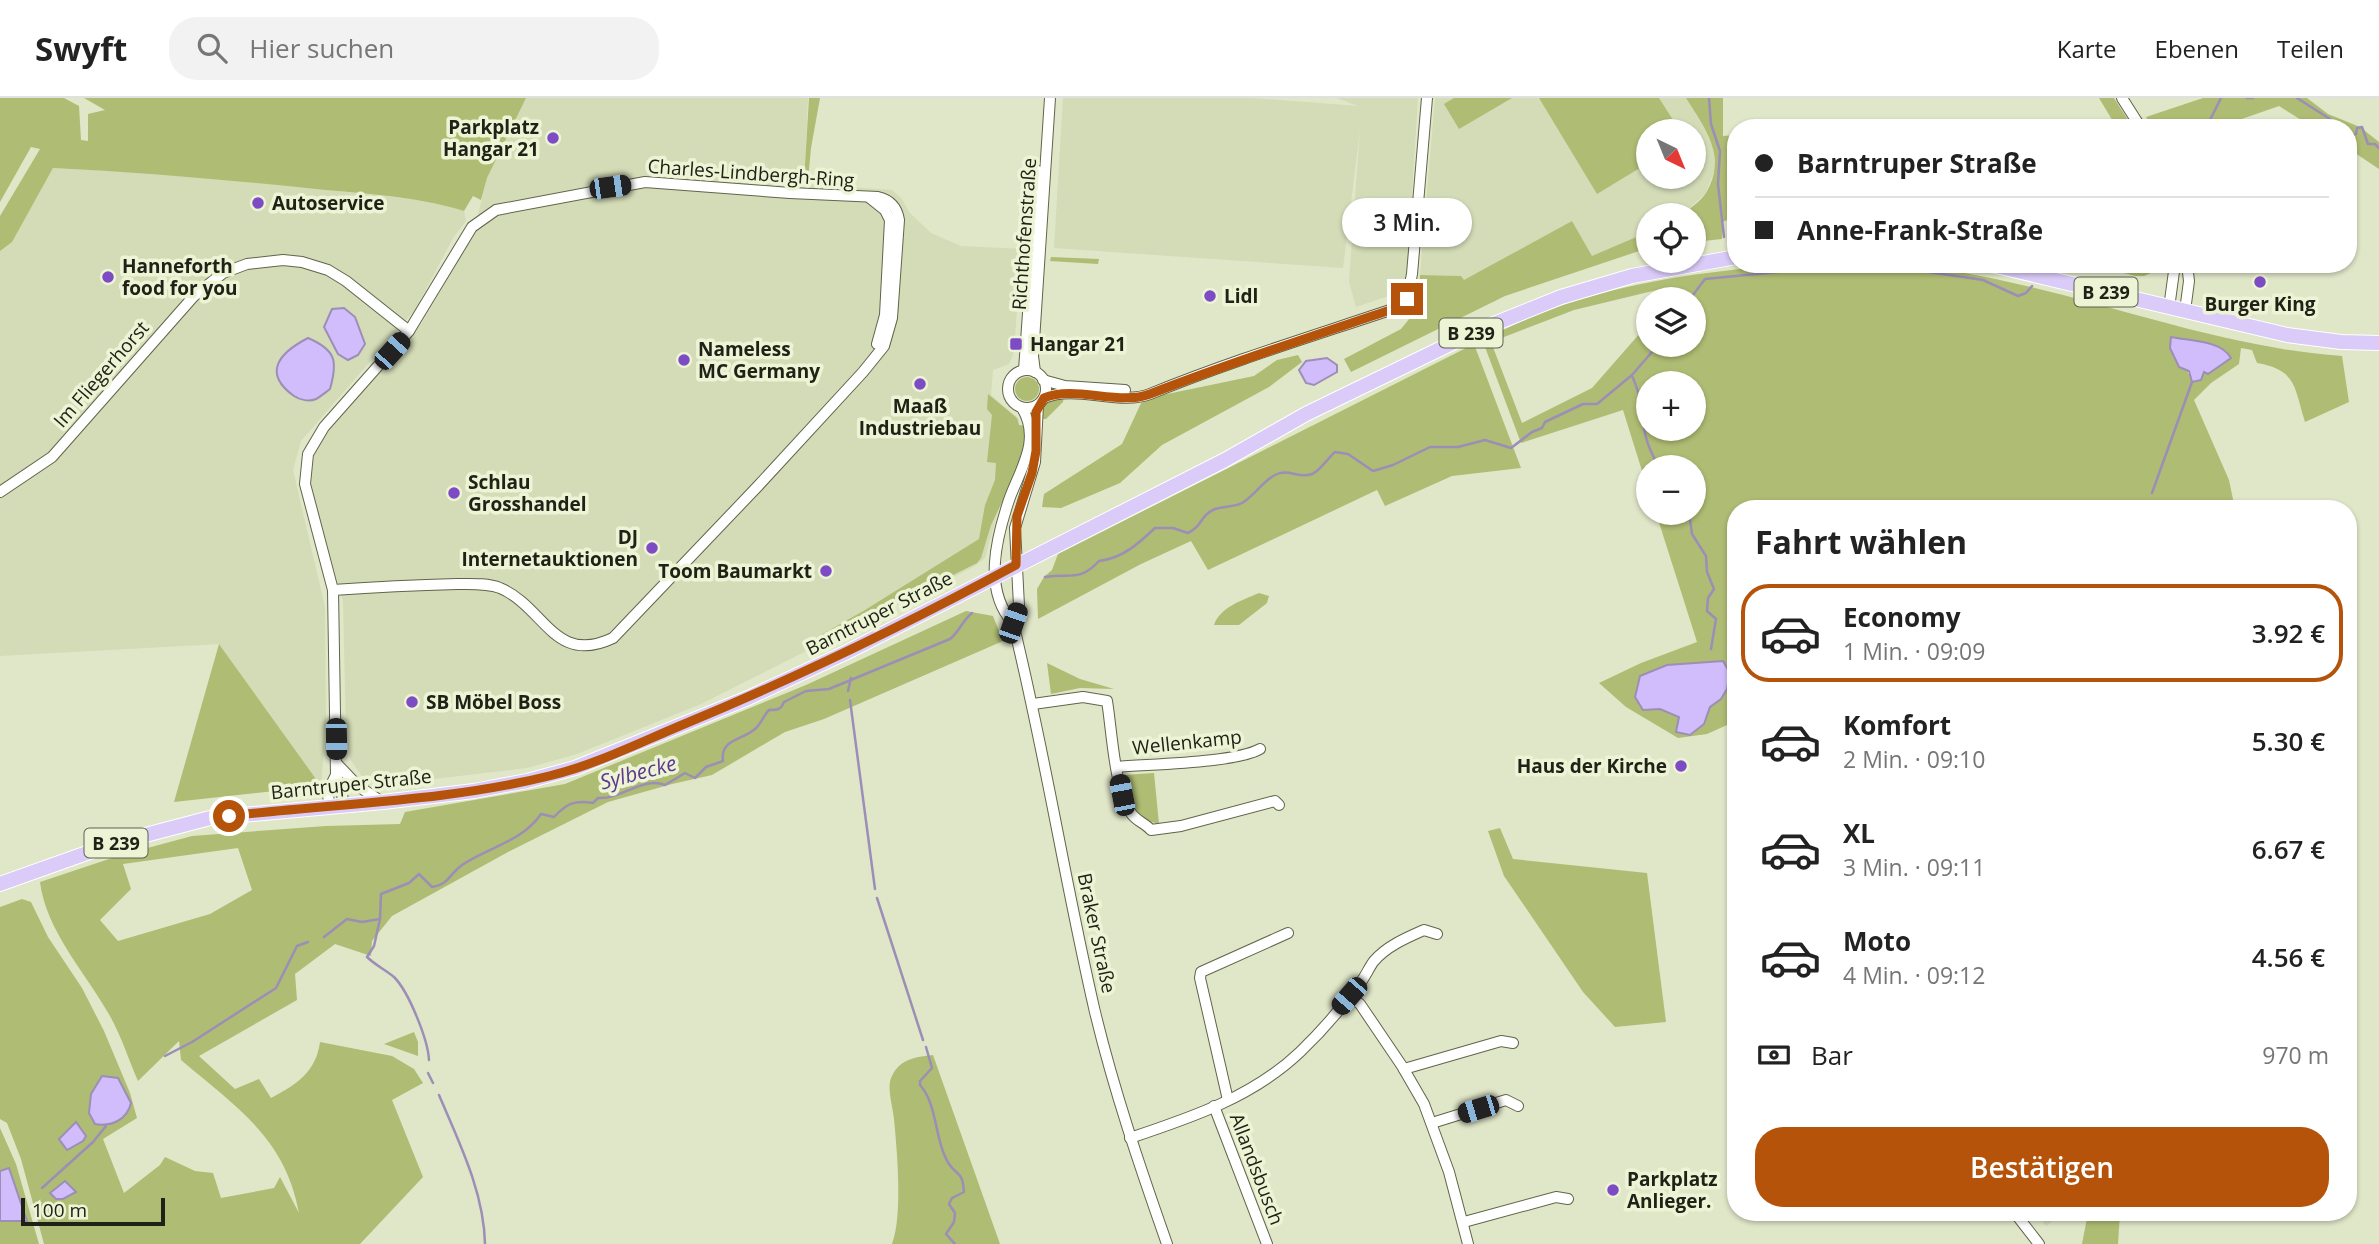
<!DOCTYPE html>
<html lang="de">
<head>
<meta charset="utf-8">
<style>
  body { margin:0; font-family:"Open Sans",sans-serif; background:#f2f2f2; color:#222; height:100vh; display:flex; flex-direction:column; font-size:26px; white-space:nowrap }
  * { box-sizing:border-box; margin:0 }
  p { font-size:23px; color:#767676 }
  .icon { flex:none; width:38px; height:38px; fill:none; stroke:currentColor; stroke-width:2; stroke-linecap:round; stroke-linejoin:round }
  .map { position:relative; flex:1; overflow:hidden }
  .sheet { position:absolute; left:1727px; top:402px; width:630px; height:721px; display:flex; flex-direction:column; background:#fff; border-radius:28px; box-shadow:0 2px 5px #0004 }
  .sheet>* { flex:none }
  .top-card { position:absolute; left:1727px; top:21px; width:630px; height:154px; border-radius:28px; box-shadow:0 2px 5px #0004; display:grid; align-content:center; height:154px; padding:0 28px; background:#fff }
  .needle { width:46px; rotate:137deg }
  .fabs { position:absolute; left:1636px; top:21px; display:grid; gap:14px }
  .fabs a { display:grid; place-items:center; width:70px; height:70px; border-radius:50%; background:#fff; box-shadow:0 2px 5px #0004; font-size:35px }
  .scale { position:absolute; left:21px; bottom:18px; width:144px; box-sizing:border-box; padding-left:7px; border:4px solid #202217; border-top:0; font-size:19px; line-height:24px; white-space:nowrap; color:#202217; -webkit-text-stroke:5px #edf4d5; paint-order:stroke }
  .end { position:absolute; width:32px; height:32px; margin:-16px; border:9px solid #b45309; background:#fff; box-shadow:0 0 0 4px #fff }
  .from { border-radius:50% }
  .bubble { position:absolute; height:49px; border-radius:24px; background:#fff; box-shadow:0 2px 5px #0004; font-size:23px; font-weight:600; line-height:49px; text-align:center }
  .car { position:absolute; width:21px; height:42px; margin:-21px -10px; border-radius:9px; box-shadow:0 0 5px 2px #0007; background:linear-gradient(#222 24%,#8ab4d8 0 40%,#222 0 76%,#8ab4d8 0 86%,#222 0) }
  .top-card b { display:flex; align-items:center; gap:24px; height:66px; font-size:26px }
  .top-card b+b { border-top:2px solid #e0e0e0 }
  .top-card i { width:18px; height:18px; background:#222 }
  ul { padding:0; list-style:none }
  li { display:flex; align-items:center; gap:21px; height:98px; margin:0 14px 10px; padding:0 14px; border:4px solid transparent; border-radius:28px }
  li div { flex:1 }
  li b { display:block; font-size:26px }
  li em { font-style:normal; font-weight:600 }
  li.selected { border-color:#b45309 }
  li>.icon { width:63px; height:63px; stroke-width:1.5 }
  h2 { padding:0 28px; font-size:32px; line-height:84px }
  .pay { display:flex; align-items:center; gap:18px; height:77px; padding:0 28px; font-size:26px }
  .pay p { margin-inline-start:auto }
  .primary-button { display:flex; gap:14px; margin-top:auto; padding:14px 28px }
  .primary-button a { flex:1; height:80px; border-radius:28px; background:#b45309; color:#fff; font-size:28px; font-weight:600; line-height:80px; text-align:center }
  header { display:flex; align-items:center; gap:42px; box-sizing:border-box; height:98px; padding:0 35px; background:#fff; border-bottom:2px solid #e0e0e0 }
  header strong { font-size:33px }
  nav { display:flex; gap:38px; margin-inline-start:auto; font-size:24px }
  .search { width:490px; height:63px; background:#f2f2f2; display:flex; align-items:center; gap:18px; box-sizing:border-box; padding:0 24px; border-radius:28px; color:#767676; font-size:26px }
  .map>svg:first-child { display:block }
  .built { fill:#d3dbb7; fill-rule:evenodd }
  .green { fill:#afbc73; fill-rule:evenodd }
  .water { fill:#d1bdfc; stroke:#9c8eb7; stroke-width:2 }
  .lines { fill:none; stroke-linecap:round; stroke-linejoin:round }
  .stream { stroke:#9c8eb7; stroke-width:2.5 }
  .minor-casing { stroke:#60654a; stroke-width:12 }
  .major-casing { stroke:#fff; stroke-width:16 }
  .minor { stroke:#fff; stroke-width:10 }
  .major { stroke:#dacbf8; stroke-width:14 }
  .route { stroke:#b45309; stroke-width:9 }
  .poi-dot { fill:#7d4cc4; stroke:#edf4d5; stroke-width:2.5 }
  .labels { text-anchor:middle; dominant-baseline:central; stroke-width:7; stroke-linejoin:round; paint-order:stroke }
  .shield { fill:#edf4d5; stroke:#5e6150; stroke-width:2 }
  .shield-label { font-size:18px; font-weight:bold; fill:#202217 }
  .poi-label { font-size:19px; font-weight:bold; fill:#202217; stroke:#edf4d5; text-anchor:start }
  .street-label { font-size:19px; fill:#202217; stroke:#edf4d5 }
  .water-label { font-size:21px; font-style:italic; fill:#5d3891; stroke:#edf4d5 }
</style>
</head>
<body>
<header>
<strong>Swyft</strong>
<div class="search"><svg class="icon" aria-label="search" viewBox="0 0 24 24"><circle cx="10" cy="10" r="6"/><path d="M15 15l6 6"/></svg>Hier suchen</div>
<nav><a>Karte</a><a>Ebenen</a><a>Teilen</a></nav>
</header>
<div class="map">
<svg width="2379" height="1146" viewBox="0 0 2379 1146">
  <rect width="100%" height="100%" fill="#e0e6c8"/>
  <g class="built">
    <path d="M526,0H808L804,86L892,92L902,101L909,114L931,135L961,148L1021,151L1014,254L1009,266L993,272L991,297L1019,321L1020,334L985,460L975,468L701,606L577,656L527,670L383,687L363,680L350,661L346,635L343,503L315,404L311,383L314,357L328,334L422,225L473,137L487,80Z"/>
    <path d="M1063,0H1252L1358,8L1337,0H1418L1406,192L1356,209L1349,184L1360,31L1343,170L1054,150Z"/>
    <path d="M1435,0H1686L1713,45L1715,71L1705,96L1682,117H1648V134L1592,159L1572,123L1464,183L1460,178L1420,177ZM1648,33H1694V79H1648Z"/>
    <path d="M53,70L134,74L242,83L433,103L464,113L466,123L453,140L415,212L301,343L293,372L325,509L326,623L321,688L219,546L0,558V153L12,143Z"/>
    <path d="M2030,1115H2072L2066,1120L2055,1121L2046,1128L2040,1120H2035Z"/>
  </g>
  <g class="green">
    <path d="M0,0H64L79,8L81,42L88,43V16L105,12L84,0H526L487,80L481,102L473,98L464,113C416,98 366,96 316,91C228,82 141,74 53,70L12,144L0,153V118L40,51L31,49L0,104Z"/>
    <path d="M809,0H820L811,50L808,82L804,83Z"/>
    <path d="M1454,0H1512L1459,31L1444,6Z"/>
    <path d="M1539,0H1659L1680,33H1648V65L1597,96Z"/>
    <path d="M1686,0H1723V38L1736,37V119L1722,124V141L1694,144V117H1682C1689,111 1701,103 1706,95C1728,58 1705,31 1686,0Z"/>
    <path d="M2099,0H2114L2133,30H2117Z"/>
    <path d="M2203,0H2307L2328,16L2360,29L2379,44V71L2349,51L2348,30H2314L2279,8L2216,30H2153L2146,19Z"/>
    <path d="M1572,123L1592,158L1648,134V150L1505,198L1351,274L1344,261L1401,231L1418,210L1420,177L1461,178L1464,182Z"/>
    <path d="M1051,159L1099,161L1098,166L1050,163Z"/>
    <path d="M1811,166C1860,166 1911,166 1959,174C2088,196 2212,249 2342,258L2349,304L2305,324C2294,289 2297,272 2257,265L2252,252L2241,250L2239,266L2211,285L2194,302L2229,382L2235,411H1736V623L1707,636L1678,640L1626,609L1599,585L1641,565L1697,544L1656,415H1694V369H1648V392L1623,312L1521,345L1482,241C1507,231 1531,218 1557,209C1638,181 1726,170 1811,166ZM1661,191L1665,201H1694V247H1648V226L1592,290L1522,325L1491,244L1574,212ZM2193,244L2213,247L2231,260L2208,276L2204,274L2188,276ZM1648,285H1694V331H1648ZM1724,564L1721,601L1710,609L1704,626L1691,637L1676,634L1680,619L1660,611Z"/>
    <path d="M2092,166H2165V169L2144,178H2135Z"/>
    <path d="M1474,246L1521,370L1452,378L1385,408L1377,392L1208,472L1191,443L1141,466L1038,521L1037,491L1044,479L1052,472L1058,456Z"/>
    <path d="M1298,257L1302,264L1269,289L1162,347L1120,385L1061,410L1042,409L1044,396L1122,346L1143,301L1254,278L1277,262Z"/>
    <circle cx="1027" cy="291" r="12"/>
    <path d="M988,296L1017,320L1019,327L1026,328L1025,356L1013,386L1004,400L991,427L981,460L977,465L808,550L807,545L865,512L979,441L985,407L995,382L996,365L987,364L992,317L987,311Z"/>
    <path d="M1064,297L1063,304L1046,321H1039C1042,305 1050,303 1064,297Z"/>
    <path d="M1259,495L1269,498L1267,505L1239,527H1214C1220,509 1243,502 1259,495Z"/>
    <path d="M966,513L993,518L1003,543L824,621L785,634L712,677L672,686L608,704L508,754L392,818L372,843L371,858L335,846L295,876L297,902L199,958L235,991L259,981L271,1000C296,987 316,974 320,944L392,958L414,971L423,985L392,1002L423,1079L360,1146H44L21,1061L7,1025L0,1021V809L22,801L31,804L48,839L82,890L104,933L130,995L137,1020L103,1041L124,1095L160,1067L165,1059L195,1073L213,1075L221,1100L274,1090L280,1079L299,1115C285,1039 236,1009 181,962L179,943L138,983C128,960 120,934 107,913C84,873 46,832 40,784L118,758L192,738L326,728L400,726L405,714L565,686L806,587ZM238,750L252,792L210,816L118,843L100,822L131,791L123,766ZM118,980L131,1005C128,1019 118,1024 106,1028ZM65,1083L75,1094L56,1101L50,1095Z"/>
    <path d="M219,546L321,688L174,704Z"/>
    <path d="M1047,565L1080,581L1114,591L1080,590L1051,596Z"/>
    <path d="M1154,675L1159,726L1141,721L1127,695L1124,677Z"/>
    <path d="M1500,730L1513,761L1647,775L1666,924L1615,929L1583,894L1504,778L1488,733Z"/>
    <path d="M414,934L418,944V958L384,946Z"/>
    <path d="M933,957L1000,1146H892C903,1118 897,1052 894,1021C893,1009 886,988 892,978C900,961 915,959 933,957Z"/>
    <path d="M0,1030L16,1066L39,1146H0V1123H27L9,1071L0,1073Z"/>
    <path d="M2088,1115H2120L2118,1146H2082Z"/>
  </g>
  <g class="water">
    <path d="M344,210L355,219L365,246L358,257L348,262L338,256L324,229L332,211Z"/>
    <path d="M2171,239C2189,243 2221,242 2231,260L2208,276L2204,274L2201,282L2192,284L2189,273L2179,269L2170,250Z"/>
    <path d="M308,240C336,252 338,263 330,291C326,294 320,299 316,301C309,304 300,302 294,298C262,275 279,255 308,240Z"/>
    <path d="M1327,260L1337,267V274L1314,287L1306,285L1299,272L1306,263Z"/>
    <path d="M1723,563L1730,575L1727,591L1721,601L1710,609L1704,626L1690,637L1676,634L1679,619L1660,611L1643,612L1635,599L1640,578L1667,567Z"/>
    <path d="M102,978L118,980L131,1005C127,1022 111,1029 95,1026L89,1015L91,996Z"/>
    <path d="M76,1024L86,1038L83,1043L67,1052L59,1041Z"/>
    <path d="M9,1070L27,1123H0V1073Z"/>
    <path d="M65,1083L76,1094L63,1101H56L50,1095Z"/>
  </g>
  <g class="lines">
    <g class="stream">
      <path d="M1709,0L1711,26L1720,53L1718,86L1724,139"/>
      <path d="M2247,0H2253"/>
      <path d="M2297,0L2330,21L2332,30"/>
      <path d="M2206,30L2221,0"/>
      <path d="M2348,40L2356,36L2357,30L2362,29L2368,46H2375L2379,50"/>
      <path d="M1690,201L1705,181L1831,169L1877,170L1922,173L1983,182L2018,198L2026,195L2032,188"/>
      <path d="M1632,278C1638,290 1639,301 1645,312C1640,332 1649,352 1659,369"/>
      <path d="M2152,395L2192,284"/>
      <path d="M1689,415L1692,436L1706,458L1707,474L1714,491L1708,500L1707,513L1716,521L1711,551"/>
      <path d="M1045,479C1070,475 1080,484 1099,463C1123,460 1138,446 1155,430H1173L1188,435C1201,428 1198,425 1206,417C1216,406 1231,411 1242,405C1254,398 1263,383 1275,377C1288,370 1299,381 1312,376C1319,374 1328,360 1335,354L1348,356L1373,373L1393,367L1430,349H1458L1485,342L1511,350L1532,334L1542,330L1545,324L1583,306H1597L1632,277L1658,247"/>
      <path d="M848,593L851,580"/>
      <path d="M850,602L875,791"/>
      <path d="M877,800L923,942"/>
      <path d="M380,821L374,848L367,859C375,867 386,872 394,879C409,894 428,942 429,962"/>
      <path d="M324,839L347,821L362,824L380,821L381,796L409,785L419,776L432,789C451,785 448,777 462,767C488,749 522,744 541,716L554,719C567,705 575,702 593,705L598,700C620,702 643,678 665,687L685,675L695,680L706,669L723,663C720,641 741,643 755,631C761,626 763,618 769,612C777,612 781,612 784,604L806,593L829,591L950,541C960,533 962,523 972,515"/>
      <path d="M926,949L932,970L920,983V987C938,1007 934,1042 949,1066C959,1080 962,1072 964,1094L952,1100L949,1106L955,1115L954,1124L946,1136L955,1146"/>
      <path d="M165,958L192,944L276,890L297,848L308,844"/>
      <path d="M428,975L433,985"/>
      <path d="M439,997C459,1044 484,1094 485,1146"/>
      <path d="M42,1090L93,1044L106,1028"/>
    </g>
    <defs>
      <g id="minor">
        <path d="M2122,0L2141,30"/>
        <path d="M870,100L885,112L890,122L885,217L877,246"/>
        <path d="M2169,210L2175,166"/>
        <path d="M2185,213L2189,183L2187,166"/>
        <circle cx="1027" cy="291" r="19"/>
        <path d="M1024,272L1038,73"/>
        <path d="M1035,274L1033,258L1050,0"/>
        <path d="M1043,282L1065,288L1125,292"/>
        <path d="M1044,300C1075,286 1120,308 1150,296C1231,263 1316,237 1399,209L1407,201L1412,176L1427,0"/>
        <path d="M1022,310C1042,343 1019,373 1009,402C996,441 983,492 1013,525C1045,654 1065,785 1095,914C1114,993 1140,1069 1167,1146"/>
        <path d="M0,394L52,359L194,198L223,175L247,166L283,162L302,164L328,172L346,183L409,233"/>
        <path d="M333,492C375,489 416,487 457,486C471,486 487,485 500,490C545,509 554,568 613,540L758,388L863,274L884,248L892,220L899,122C897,109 891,102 878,99L790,95L645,84L496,112L472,129L409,233L324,329L308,356L305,386L333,492L336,677L342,692L343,708"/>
        <path d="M1013,525L1019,508L1015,430L1035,364L1038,307"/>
        <path d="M1033,606L1083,599L1107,603C1112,633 1114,690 1131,715C1136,723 1145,725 1151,732L1181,728L1275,703L1279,707"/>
        <path d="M337,666L358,688L382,704"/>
        <path d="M1117,669C1150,666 1235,665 1260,651"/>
        <path d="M329,709L328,693L336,677"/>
        <path d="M1349,898L1360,906L1402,968L1424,1006L1449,1074L1468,1146"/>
        <path d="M1404,971L1501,943L1513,945"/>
        <path d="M1228,1002L1200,880L1201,874L1288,835"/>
        <path d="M1214,1008L1267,1146"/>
        <path d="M1432,1025L1506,1002L1518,1008"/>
        <path d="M1130,1040C1190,1020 1253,999 1300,954C1322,933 1345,906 1363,881C1367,875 1370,868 1374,863C1387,848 1406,840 1424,832L1437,836"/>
        <path d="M2015,1115L2039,1146"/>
        <path d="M1464,1124L1556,1099L1568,1101"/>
      </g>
      <g id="major">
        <path d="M1988,166L2287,237L2341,244L2379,245"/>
        <path d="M0,786L115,745L210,720L383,704L474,693L527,683L575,670L748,600L845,555L1225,362L1306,316L1479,232L1561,199L1632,178L1736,159"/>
      </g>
    </defs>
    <use href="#minor" class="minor-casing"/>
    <use href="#major" class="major-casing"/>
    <use href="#minor" class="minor"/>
    <use href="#major" class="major"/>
  </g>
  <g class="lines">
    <path class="route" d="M229,718C336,705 444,704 549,678C595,667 639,645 682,627C796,580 907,526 1016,467L1017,418L1032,375L1036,353V314L1044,300C1075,287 1119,308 1150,296C1232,264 1316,237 1399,209L1407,201"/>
  </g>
  <g class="poi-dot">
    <circle cx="553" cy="40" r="7"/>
    <circle cx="258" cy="105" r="7"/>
    <circle cx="108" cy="179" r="7"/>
    <circle cx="2260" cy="184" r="7"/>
    <circle cx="1210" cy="198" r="7"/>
    <rect x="1009" y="239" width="14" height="14" rx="3.5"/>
    <circle cx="684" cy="262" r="7"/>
    <circle cx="920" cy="286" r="7"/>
    <circle cx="454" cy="395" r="7"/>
    <circle cx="652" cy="450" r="7"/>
    <circle cx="826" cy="473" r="7"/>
    <circle cx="412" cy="604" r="7"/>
    <circle cx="1681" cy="668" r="7"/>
    <circle cx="1613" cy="1092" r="7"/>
  </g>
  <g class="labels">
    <g class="shield">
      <rect x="2074.5" y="179.5" width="63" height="29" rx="5"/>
      <rect x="1439.5" y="220.5" width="63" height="29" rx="5"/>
      <rect x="84.5" y="730.5" width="63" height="29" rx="5"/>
    </g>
    <g class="shield-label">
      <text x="2106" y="194">B 239</text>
      <text x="1471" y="235">B 239</text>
      <text x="116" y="745">B 239</text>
    </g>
    <g class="poi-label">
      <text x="539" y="29" text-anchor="end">Parkplatz<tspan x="539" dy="22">Hangar 21</tspan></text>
      <text x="272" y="105">Autoservice</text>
      <text x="122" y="168">Hanneforth<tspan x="122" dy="22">food for you</tspan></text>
      <text x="1224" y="198">Lidl</text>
      <text x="2260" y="206" text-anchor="middle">Burger King</text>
      <text x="1030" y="246">Hangar 21</text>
      <text x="698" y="251">Nameless<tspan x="698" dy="22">MC Germany</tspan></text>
      <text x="920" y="308" text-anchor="middle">Maaß<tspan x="920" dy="22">Industriebau</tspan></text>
      <text x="468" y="384">Schlau<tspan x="468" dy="22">Grosshandel</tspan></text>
      <text x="638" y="439" text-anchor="end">DJ<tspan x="638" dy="22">Internetauktionen</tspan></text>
      <text x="812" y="473" text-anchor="end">Toom Baumarkt</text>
      <text x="426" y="604">SB Möbel Boss</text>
      <text x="1667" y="668" text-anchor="end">Haus der Kirche</text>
      <text x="1627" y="1081">Parkplatz<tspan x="1627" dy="22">Anlieger.</tspan></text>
    </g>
    <g class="street-label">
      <text transform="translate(751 75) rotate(4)">Charles-Lindbergh-Ring</text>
      <text transform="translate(1024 136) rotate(-86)">Richthofenstraße</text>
      <text transform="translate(101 276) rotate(-49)">Im Fliegerhorst</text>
      <text transform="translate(879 515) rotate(-27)">Barntruper Straße</text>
      <text transform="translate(1187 644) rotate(-6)">Wellenkamp</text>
      <text transform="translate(351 686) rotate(-6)">Barntruper Straße</text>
      <text transform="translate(1097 835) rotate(78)">Braker Straße</text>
      <text transform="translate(1257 1071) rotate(69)">Allandsbusch</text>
    </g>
    <g class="water-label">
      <text transform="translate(638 674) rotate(-15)">Sylbecke</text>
    </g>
  </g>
</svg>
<div class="fabs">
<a><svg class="needle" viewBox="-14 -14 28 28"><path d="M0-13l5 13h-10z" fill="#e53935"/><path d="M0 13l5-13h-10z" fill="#767676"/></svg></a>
<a><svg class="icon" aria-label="locate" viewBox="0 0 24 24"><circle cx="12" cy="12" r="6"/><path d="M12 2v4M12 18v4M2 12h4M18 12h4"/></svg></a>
<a><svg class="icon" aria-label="layers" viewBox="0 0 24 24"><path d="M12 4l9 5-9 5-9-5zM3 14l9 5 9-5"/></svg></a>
<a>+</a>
<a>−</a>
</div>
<div class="scale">100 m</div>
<i class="end from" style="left:229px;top:718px"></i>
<i class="end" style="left:1407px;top:201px"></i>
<div class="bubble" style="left:1342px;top:100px;width:130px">3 Min.</div>
<i class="car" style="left:610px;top:89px;rotate:82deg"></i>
<i class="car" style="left:392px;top:253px;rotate:42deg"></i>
<i class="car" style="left:1013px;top:525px;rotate:19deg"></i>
<i class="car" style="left:336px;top:641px;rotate:179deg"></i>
<i class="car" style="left:1122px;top:697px;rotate:349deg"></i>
<i class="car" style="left:1349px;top:898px;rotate:221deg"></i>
<i class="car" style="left:1478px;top:1011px;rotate:253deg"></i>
<div class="top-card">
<b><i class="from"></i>Barntruper Straße</b>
<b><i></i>Anne-Frank-Straße</b>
</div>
<section class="sheet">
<h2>Fahrt wählen</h2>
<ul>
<li class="selected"><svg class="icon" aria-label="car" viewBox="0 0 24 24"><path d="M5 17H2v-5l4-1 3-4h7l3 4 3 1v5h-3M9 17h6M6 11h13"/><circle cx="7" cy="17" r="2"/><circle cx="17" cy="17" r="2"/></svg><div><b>Economy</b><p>1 Min. · 09:09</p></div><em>3.92 €</em></li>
<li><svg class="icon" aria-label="car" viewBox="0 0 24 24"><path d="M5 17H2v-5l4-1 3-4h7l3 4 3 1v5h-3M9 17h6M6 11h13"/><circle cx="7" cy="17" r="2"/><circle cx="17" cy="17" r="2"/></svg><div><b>Komfort</b><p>2 Min. · 09:10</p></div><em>5.30 €</em></li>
<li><svg class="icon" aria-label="car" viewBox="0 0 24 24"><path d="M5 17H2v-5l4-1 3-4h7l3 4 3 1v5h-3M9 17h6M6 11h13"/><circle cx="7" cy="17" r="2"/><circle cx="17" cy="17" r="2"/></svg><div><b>XL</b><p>3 Min. · 09:11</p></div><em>6.67 €</em></li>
<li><svg class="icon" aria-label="car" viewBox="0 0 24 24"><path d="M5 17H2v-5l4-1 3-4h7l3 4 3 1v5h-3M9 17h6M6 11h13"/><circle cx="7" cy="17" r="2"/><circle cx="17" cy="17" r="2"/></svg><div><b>Moto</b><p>4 Min. · 09:12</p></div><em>4.56 €</em></li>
</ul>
<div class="pay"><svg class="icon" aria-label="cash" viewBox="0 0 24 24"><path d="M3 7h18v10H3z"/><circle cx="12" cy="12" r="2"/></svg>Bar<p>970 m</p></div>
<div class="primary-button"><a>Bestätigen</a></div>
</section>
</div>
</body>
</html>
